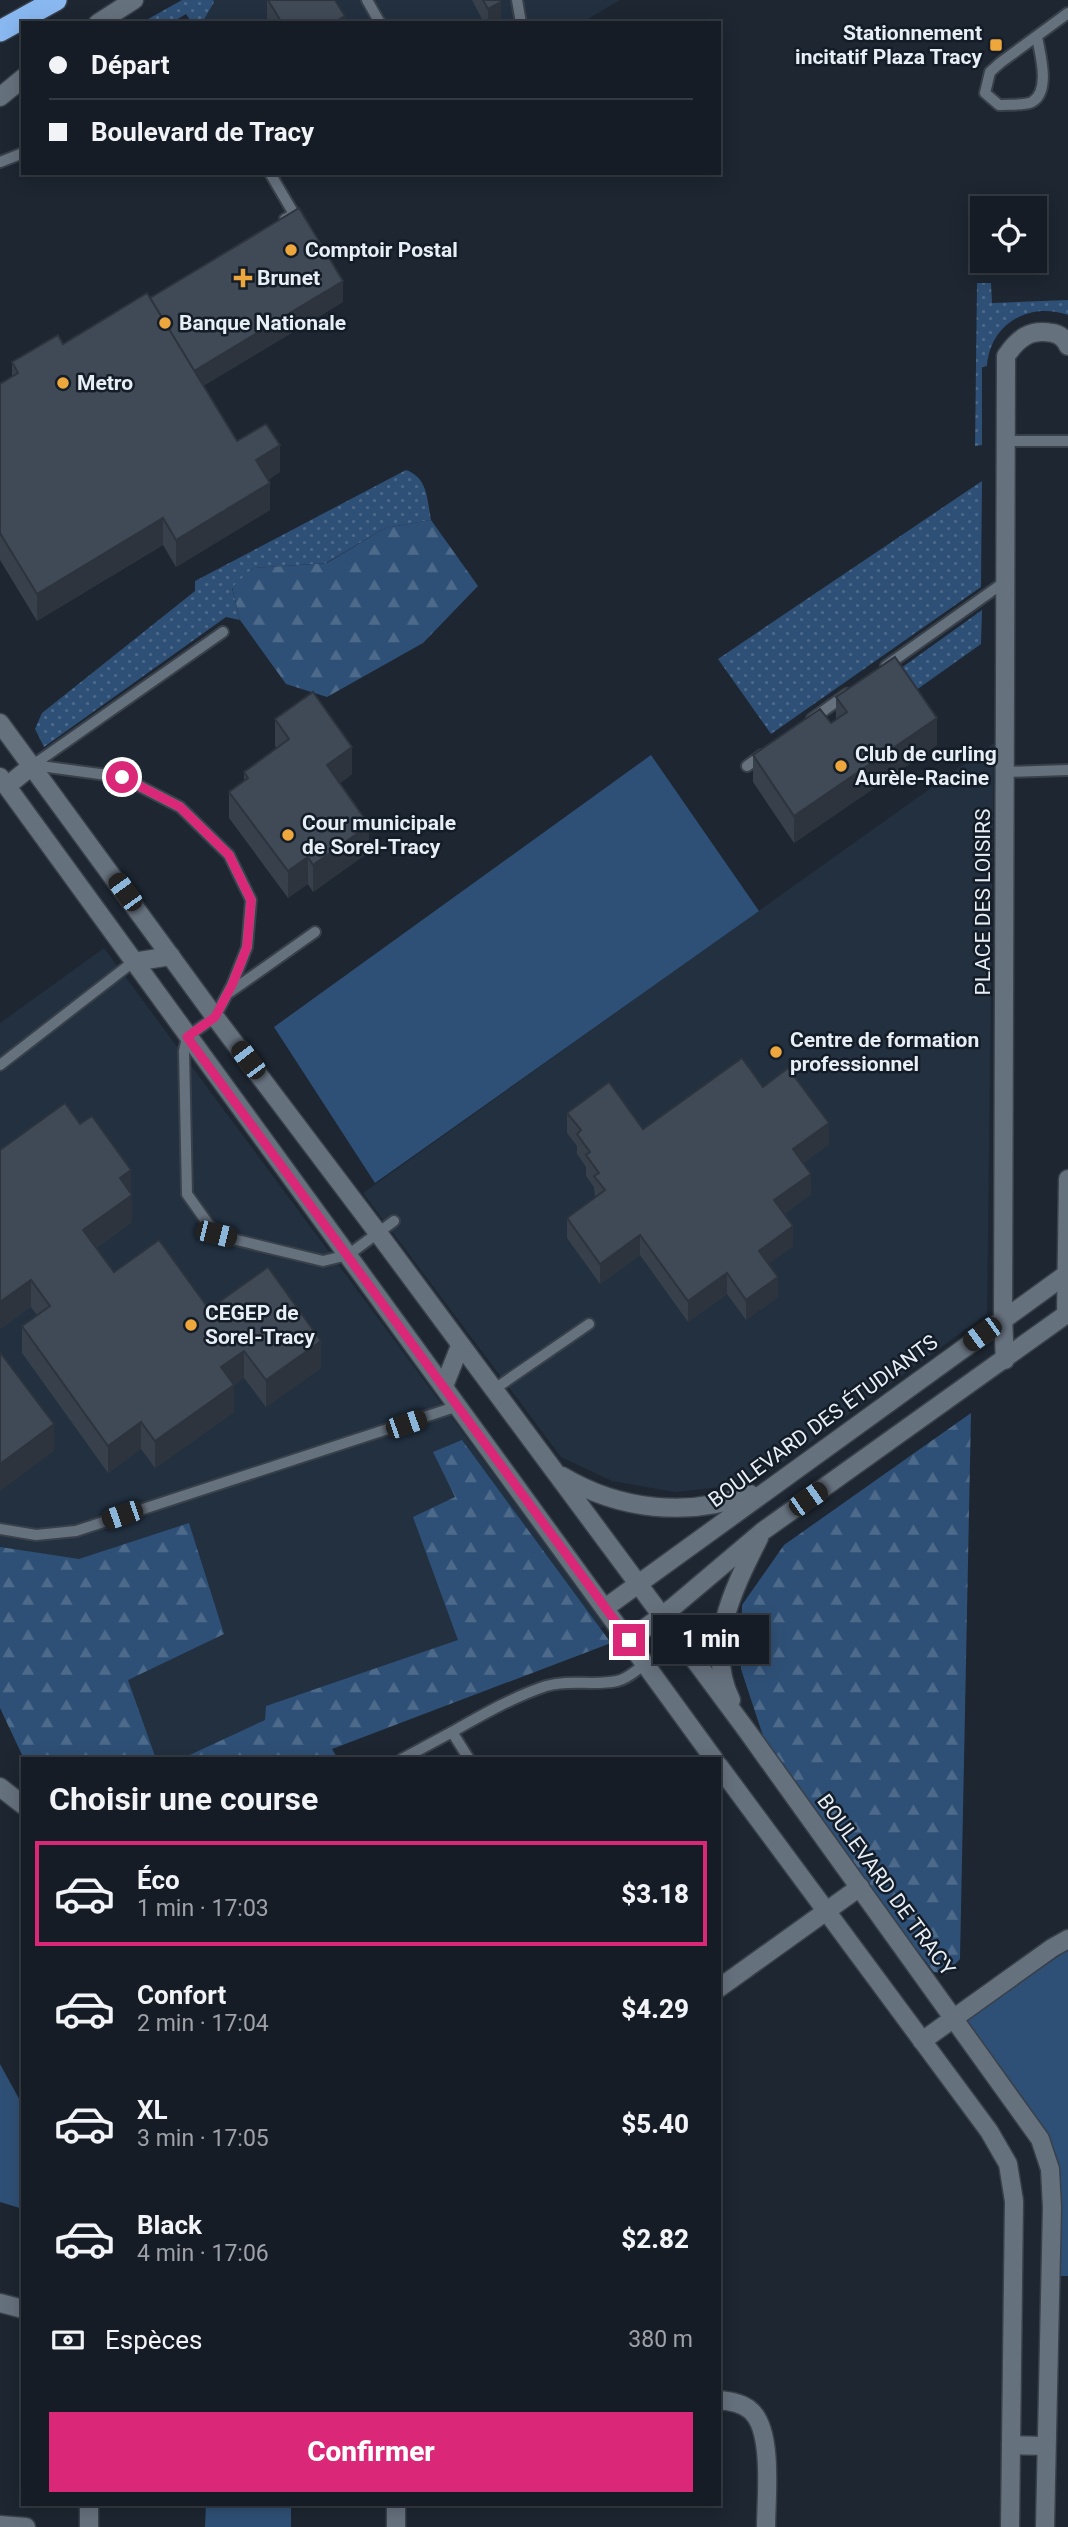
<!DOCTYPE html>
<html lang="fr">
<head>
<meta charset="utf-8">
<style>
  body { margin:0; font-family:Roboto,sans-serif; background:#232932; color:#f1f3f6; height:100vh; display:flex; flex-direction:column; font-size:26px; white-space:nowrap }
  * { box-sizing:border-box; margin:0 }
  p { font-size:23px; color:#9ea1a7 }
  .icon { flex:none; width:38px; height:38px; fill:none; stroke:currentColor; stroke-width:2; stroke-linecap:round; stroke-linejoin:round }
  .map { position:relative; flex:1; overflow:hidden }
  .details { position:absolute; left:21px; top:1757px; width:700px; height:749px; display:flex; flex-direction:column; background:#161c25; border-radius:0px; box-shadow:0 4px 18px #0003,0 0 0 2px #353a42 }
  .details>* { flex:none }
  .hud { position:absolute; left:21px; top:21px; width:700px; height:154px; border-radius:0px; box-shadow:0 4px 18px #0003,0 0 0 2px #353a42; display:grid; align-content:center; height:154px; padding:0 28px; background:#161c25 }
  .tools { position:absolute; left:970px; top:196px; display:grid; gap:14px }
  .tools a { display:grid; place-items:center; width:77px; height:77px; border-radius:0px; background:#161c25; box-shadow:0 4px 18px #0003,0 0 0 2px #353a42; font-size:35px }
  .end { position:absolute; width:32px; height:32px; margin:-16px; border:9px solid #db2777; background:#fff; box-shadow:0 0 0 4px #fff }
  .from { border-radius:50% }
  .bubble { position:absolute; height:49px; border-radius:0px; background:#161c25; box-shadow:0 4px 18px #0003,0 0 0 2px #353a42; font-size:23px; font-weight:800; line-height:49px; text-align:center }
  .car { position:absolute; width:21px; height:42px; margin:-21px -10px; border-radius:9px; box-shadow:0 0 5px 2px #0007; background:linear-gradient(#222 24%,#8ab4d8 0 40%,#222 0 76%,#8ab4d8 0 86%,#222 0) }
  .hud b { display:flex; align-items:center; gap:24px; height:66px; font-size:26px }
  .hud b+b { border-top:2px solid #353a42 }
  .hud i { width:18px; height:18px; background:#f1f3f6 }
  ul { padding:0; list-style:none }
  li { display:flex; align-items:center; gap:21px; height:105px; margin:0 14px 10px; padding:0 14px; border:4px solid transparent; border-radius:0px }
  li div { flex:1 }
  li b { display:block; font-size:26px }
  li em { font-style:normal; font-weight:800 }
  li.active { border-color:#db2777 }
  li>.icon { width:63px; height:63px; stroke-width:1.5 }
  h2 { padding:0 28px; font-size:32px; line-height:84px }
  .pay { display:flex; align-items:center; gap:18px; height:77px; padding:0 28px; font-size:26px }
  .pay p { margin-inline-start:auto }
  .action { display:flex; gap:14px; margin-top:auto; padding:14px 28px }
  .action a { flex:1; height:80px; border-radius:0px; background:#db2777; color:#fff; font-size:28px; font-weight:800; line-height:80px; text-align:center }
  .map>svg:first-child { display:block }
  .built { fill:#223040 }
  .grass { fill:url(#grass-dots) }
  .forest { fill:url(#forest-firs) }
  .green { fill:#2f5076 }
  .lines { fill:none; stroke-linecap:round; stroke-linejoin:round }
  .service-casing { stroke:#38404a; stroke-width:14 }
  .minor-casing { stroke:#38404a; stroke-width:21 }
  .tertiary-casing { stroke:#38404a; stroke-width:21 }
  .motorway-casing { stroke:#38404a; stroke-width:24 }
  .service { stroke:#66717e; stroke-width:10 }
  .minor { stroke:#66717e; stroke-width:18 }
  .tertiary { stroke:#66717e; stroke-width:18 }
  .motorway { stroke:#89b8f1; stroke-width:21 }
  .wall { fill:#37404b }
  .shaded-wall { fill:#2d343d }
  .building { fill:#404a57; stroke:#2d343d; stroke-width:2 }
  .route { stroke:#db2777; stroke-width:9 }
  .poi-dot { fill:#eea73c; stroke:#141d27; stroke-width:2.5 }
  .labels { text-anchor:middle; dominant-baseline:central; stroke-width:5; stroke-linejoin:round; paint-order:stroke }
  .poi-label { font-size:21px; font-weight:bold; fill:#e7eef6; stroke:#141d27; text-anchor:start }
  .street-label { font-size:21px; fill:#e7eef6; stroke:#141d27 }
</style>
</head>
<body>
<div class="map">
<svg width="1068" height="2527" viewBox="0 0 1068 2527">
  <defs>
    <pattern id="grass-dots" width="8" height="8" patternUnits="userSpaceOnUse" patternTransform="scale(1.75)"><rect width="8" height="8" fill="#2f5076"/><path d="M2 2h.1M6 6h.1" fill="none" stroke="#4d6a8a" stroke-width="1.8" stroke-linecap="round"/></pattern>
    <pattern id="forest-firs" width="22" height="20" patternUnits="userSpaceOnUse" patternTransform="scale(1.75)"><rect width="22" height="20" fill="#2f5076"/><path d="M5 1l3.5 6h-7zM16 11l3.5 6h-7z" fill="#4d6a8a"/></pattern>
  </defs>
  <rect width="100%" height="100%" fill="#1d2631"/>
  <g class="built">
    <path d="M189,0H620L581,23H194Z"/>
    <path d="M994,743L987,1314L772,1470L721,1487L675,1492L612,1481L561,1457L363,1193Z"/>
    <path d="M104,948L606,1626L272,1759H56L0,1674V1023Z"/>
  </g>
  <g class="grass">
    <path d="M182,0H213L214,2L202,23H192L186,14L171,23H141Z"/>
    <path d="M977,283H991L992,303L1068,300V315C1029,301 990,324 987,366L982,367V445L975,446Z"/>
    <path d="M406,470C428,478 427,499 431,520L385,528L326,563L253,568L232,588L240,620L226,617L44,747L35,729L42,713L195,591V581Z"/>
    <path d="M982,481L981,587L771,734L718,659Z"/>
    <path d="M982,610L981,644L905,698L890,676Z"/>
  </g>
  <g class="forest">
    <path d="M431,520L478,586L423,643L327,697L286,684L240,620L232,587L253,568L327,563L385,528Z"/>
    <path d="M971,1413L960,1959L946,1974L934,1972L812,1814L765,1742L741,1669L742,1605L784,1545Z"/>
    <path d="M462,1440L611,1643L332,1749L338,1759H181L265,1720L266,1706L458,1640L413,1517L455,1497L433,1452Z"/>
    <path d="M189,1523L224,1634L128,1680L156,1759H24L0,1708V1547L79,1559Z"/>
  </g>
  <g class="green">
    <path d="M651,755L759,911L375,1183L274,1027Z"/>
    <path d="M1068,1950V2276H1059L1058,2177L965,2019Z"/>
    <path d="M0,2064L23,2106V2209L0,2202Z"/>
    <path d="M206,2504H291V2527H205Z"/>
  </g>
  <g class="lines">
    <defs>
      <g id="service">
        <path d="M367,0L380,23"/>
        <path d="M517,0L521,23"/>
        <path d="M1037,37C1040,54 1051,91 1032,102C1024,106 1008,104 999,105L985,93L990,72L1000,63L1068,13"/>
        <path d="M0,162L23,153"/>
        <path d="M270,173L294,214L285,219"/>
        <path d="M1006,441H1068"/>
        <path d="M886,666L1006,581"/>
        <path d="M812,719L847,694"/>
        <path d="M33,765L122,777L180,807L229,855L251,900L247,947L232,985L215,1017L187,1037L184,1051L187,1194L216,1235L323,1261L348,1255L394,1221"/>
        <path d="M33,765L223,632"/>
        <path d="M747,766L762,755"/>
        <path d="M1006,772L1068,770"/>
        <path d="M230,992L315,932"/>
        <path d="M0,1065L133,962"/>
        <path d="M493,1390L589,1324"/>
        <path d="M0,1529L36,1535L76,1531L458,1406"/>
        <path d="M402,1759L452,1732"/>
        <path d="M469,1759L452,1732C482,1715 513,1697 546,1686C569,1679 594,1686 617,1681C628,1679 636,1670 645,1664"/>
      </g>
      <g id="minor">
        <path d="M7,786L33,765"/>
        <path d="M133,962L171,956"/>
        <path d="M1066,1315L1068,1179"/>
        <path d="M1005,1360L1003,1319L1006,356C1018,338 1030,329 1052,333C1060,334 1065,339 1068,346"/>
        <path d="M444,1386L460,1346"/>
        <path d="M0,1787L23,1805"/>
        <path d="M719,1988L860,1887"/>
        <path d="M922,2041L1052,1948L1068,1939"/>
        <path d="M0,2303L23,2309"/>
        <path d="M719,2400C730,2401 742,2403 750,2410C774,2429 766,2499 766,2527"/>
        <path d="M0,2525L26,2527"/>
        <path d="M89,2527V2504"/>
        <path d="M396,2527V2504"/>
      </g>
      <g id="tertiary">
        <path d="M98,23L134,0"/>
        <path d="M0,97L23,78"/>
        <path d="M0,723L215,1017L378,1233L745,1728L1040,2139L1050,2169L1052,2207L1045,2527"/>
        <path d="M0,777L714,1759"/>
        <path d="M562,1476C619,1510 688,1518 750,1494"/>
        <path d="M605,1608L1068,1273"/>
        <path d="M629,1640L672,1608L763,1531L1068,1313"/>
        <path d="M731,1700C704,1645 734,1588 759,1538"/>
        <path d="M719,1766L989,2131L1008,2164L1014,2201L1010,2527"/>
        <path d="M1011,2445L1046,2446"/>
      </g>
      <path id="motorway" d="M0,31L56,0"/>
    </defs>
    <use href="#service" class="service-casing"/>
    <use href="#minor" class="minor-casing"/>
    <use href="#tertiary" class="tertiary-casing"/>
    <use href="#motorway" class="motorway-casing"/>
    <use href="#service" class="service"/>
    <use href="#minor" class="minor"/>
    <use href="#tertiary" class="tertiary"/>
    <use href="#motorway" class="motorway"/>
  </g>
  <g class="wall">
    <path d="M267,0H335L345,23H270L267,19Z"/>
    <path d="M472,0H501V23H484Z"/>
    <path d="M150,298L343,302L203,386L237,441L280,472L268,480L270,510L176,567L163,545L37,621L0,560V384L12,377V362L63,344Z"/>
    <path d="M836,697L937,745L794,843L753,782V755L831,723L836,719Z"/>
    <path d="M275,719L352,774L340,783L369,852L313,892L308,884L288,898L229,818V792L244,781V772L277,748L275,746Z"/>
    <path d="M763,1087L829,1144L803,1163L811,1194L784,1214L793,1246L768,1264L778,1297L746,1320L727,1294L688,1322L640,1255L600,1284L567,1238V1218L595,1197L594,1187L586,1176V1167L577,1154V1146L567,1133V1113L643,1129Z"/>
    <path d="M80,1124L131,1194L132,1222L96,1248L114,1272L209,1309L321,1368L266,1407L244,1378L234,1385V1412L155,1468L141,1449L108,1473L22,1353V1326L37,1315L31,1307L0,1329Z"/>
  </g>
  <g class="shaded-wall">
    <path d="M501,2V23H488V9Z"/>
    <path d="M345,16V23H333Z"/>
    <path d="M343,281V302L191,393V373Z"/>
    <path d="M280,445V472L256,487V460Z"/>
    <path d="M270,483V510L176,567V540Z"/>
    <path d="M163,518V545L37,621V594Z"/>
    <path d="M937,718V745L794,843V816Z"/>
    <path d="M352,747V774L327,792V765Z"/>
    <path d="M369,825V852L313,892V865Z"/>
    <path d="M308,857V884L288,898V871Z"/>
    <path d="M829,1123V1144L793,1170V1149Z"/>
    <path d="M131,1170L132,1222L83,1257V1230L120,1178Z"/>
    <path d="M811,1174V1194L774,1221V1200Z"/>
    <path d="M793,1226V1246L759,1271V1251Z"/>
    <path d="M640,1235V1255L600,1284V1264Z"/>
    <path d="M727,1273V1294L688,1322V1301Z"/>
    <path d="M778,1277V1297L746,1320V1300Z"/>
    <path d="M31,1280V1307L0,1329V1302Z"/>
    <path d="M321,1341V1368L266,1407V1380Z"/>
    <path d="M244,1351V1378L221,1394V1367Z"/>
    <path d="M234,1385V1412L155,1468V1441Z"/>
    <path d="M141,1422V1449L108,1473V1446Z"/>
    <path d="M54,1424V1451L0,1491V1464Z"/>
  </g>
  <g class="building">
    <path d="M268,0H335L345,16L333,23H282Z"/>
    <path d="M483,0H500L501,2L488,9Z"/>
    <path d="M299,208L343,281L194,371L150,298Z"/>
    <path d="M147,293L237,441L266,424L280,445L256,460L270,483L176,540L163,518L37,594L0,533V384L18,373L12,362L58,335L63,344Z"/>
    <path d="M895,657L937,718L794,816L753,755L820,709L831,723L847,712L836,697Z"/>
    <path d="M313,692L352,747L327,765L369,825L313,865L308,857L288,871L229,792L248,778L244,772L289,739L275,719Z"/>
    <path d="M742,1058L763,1087L788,1068L829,1123L793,1149L811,1174L774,1200L793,1226L759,1251L778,1277L746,1300L727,1273L688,1301L640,1235L600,1264L567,1218L605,1190L594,1176L599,1173L586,1155L590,1152L577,1134L581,1130L567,1113L609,1082L643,1129Z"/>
    <path d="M65,1103L80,1124L92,1116L131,1170L120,1178L132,1195L83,1230L114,1272L159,1240L209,1309L268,1267L321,1341L266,1380L244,1351L221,1367L234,1385L155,1441L141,1422L108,1446L22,1326L50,1306L31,1280L0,1302V1150Z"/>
    <path d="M0,1352L54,1424L0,1464Z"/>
  </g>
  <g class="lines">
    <path class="route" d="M122,777L180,807L229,855L251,900L247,947L232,985L215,1017L187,1037L629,1640"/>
  </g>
  <g class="poi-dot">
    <rect x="989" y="38" width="14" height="14" rx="3.5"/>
    <circle cx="291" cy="250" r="7"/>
    <path d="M239.5 267.5h7v7h7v7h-7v7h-7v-7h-7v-7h7z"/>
    <circle cx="165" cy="323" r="7"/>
    <circle cx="63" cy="383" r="7"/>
    <circle cx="841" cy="766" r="7"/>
    <circle cx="288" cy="835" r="7"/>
    <circle cx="776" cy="1052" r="7"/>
    <circle cx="191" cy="1325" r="7"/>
  </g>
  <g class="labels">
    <g class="poi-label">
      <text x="982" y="33" text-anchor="end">Stationnement<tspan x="982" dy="24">incitatif Plaza Tracy</tspan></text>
      <text x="305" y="250">Comptoir Postal</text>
      <text x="257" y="278">Brunet</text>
      <text x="179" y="323">Banque Nationale</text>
      <text x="77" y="383">Metro</text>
      <text x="855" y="754">Club de curling<tspan x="855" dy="24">Aurèle-Racine</tspan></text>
      <text x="302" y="823">Cour municipale<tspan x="302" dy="24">de Sorel-Tracy</tspan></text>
      <text x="790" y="1040">Centre de formation<tspan x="790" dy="24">professionnel</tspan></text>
      <text x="205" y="1313">CEGEP de<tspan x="205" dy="24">Sorel-Tracy</tspan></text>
    </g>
    <g class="street-label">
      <text transform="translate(983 902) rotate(-90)">PLACE DES LOISIRS</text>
      <text transform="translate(823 1421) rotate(-36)">BOULEVARD DES ÉTUDIANTS</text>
      <text transform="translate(886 1885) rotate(54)">BOULEVARD DE TRACY</text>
    </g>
  </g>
</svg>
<div class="tools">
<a><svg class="icon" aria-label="locate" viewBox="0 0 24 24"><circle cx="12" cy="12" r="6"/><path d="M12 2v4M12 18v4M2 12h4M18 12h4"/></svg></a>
</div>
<i class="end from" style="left:122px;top:777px"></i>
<i class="end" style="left:629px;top:1640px"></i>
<div class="bubble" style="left:653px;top:1615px;width:116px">1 min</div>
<i class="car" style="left:125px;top:892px;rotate:324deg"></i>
<i class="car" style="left:248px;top:1060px;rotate:323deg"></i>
<i class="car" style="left:216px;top:1234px;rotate:104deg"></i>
<i class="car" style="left:982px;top:1334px;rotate:234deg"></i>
<i class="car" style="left:406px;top:1424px;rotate:71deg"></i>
<i class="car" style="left:808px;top:1499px;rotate:55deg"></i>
<i class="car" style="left:122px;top:1515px;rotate:251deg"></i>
<div class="hud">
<b><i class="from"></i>Départ</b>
<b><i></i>Boulevard de Tracy</b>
</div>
<section class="details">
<h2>Choisir une course</h2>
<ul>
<li class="active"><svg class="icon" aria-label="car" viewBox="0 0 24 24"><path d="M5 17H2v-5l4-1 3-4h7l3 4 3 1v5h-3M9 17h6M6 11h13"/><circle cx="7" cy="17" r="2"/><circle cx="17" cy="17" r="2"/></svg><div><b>Éco</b><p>1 min · 17:03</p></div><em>$3.18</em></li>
<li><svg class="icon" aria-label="car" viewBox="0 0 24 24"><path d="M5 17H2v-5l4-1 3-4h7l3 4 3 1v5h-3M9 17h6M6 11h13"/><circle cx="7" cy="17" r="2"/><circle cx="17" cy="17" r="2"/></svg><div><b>Confort</b><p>2 min · 17:04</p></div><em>$4.29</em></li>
<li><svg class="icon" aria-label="car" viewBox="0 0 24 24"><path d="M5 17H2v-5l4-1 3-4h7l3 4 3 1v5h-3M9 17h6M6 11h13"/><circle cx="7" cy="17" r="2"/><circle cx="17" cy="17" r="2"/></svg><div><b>XL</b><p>3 min · 17:05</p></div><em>$5.40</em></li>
<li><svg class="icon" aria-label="car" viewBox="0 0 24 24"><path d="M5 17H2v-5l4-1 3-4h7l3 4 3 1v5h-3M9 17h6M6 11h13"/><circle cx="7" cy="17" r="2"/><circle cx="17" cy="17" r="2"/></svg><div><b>Black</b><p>4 min · 17:06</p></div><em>$2.82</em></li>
</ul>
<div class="pay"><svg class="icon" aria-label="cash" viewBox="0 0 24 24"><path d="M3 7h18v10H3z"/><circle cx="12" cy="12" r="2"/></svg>Espèces<p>380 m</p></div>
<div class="action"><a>Confirmer</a></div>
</section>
</div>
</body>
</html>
